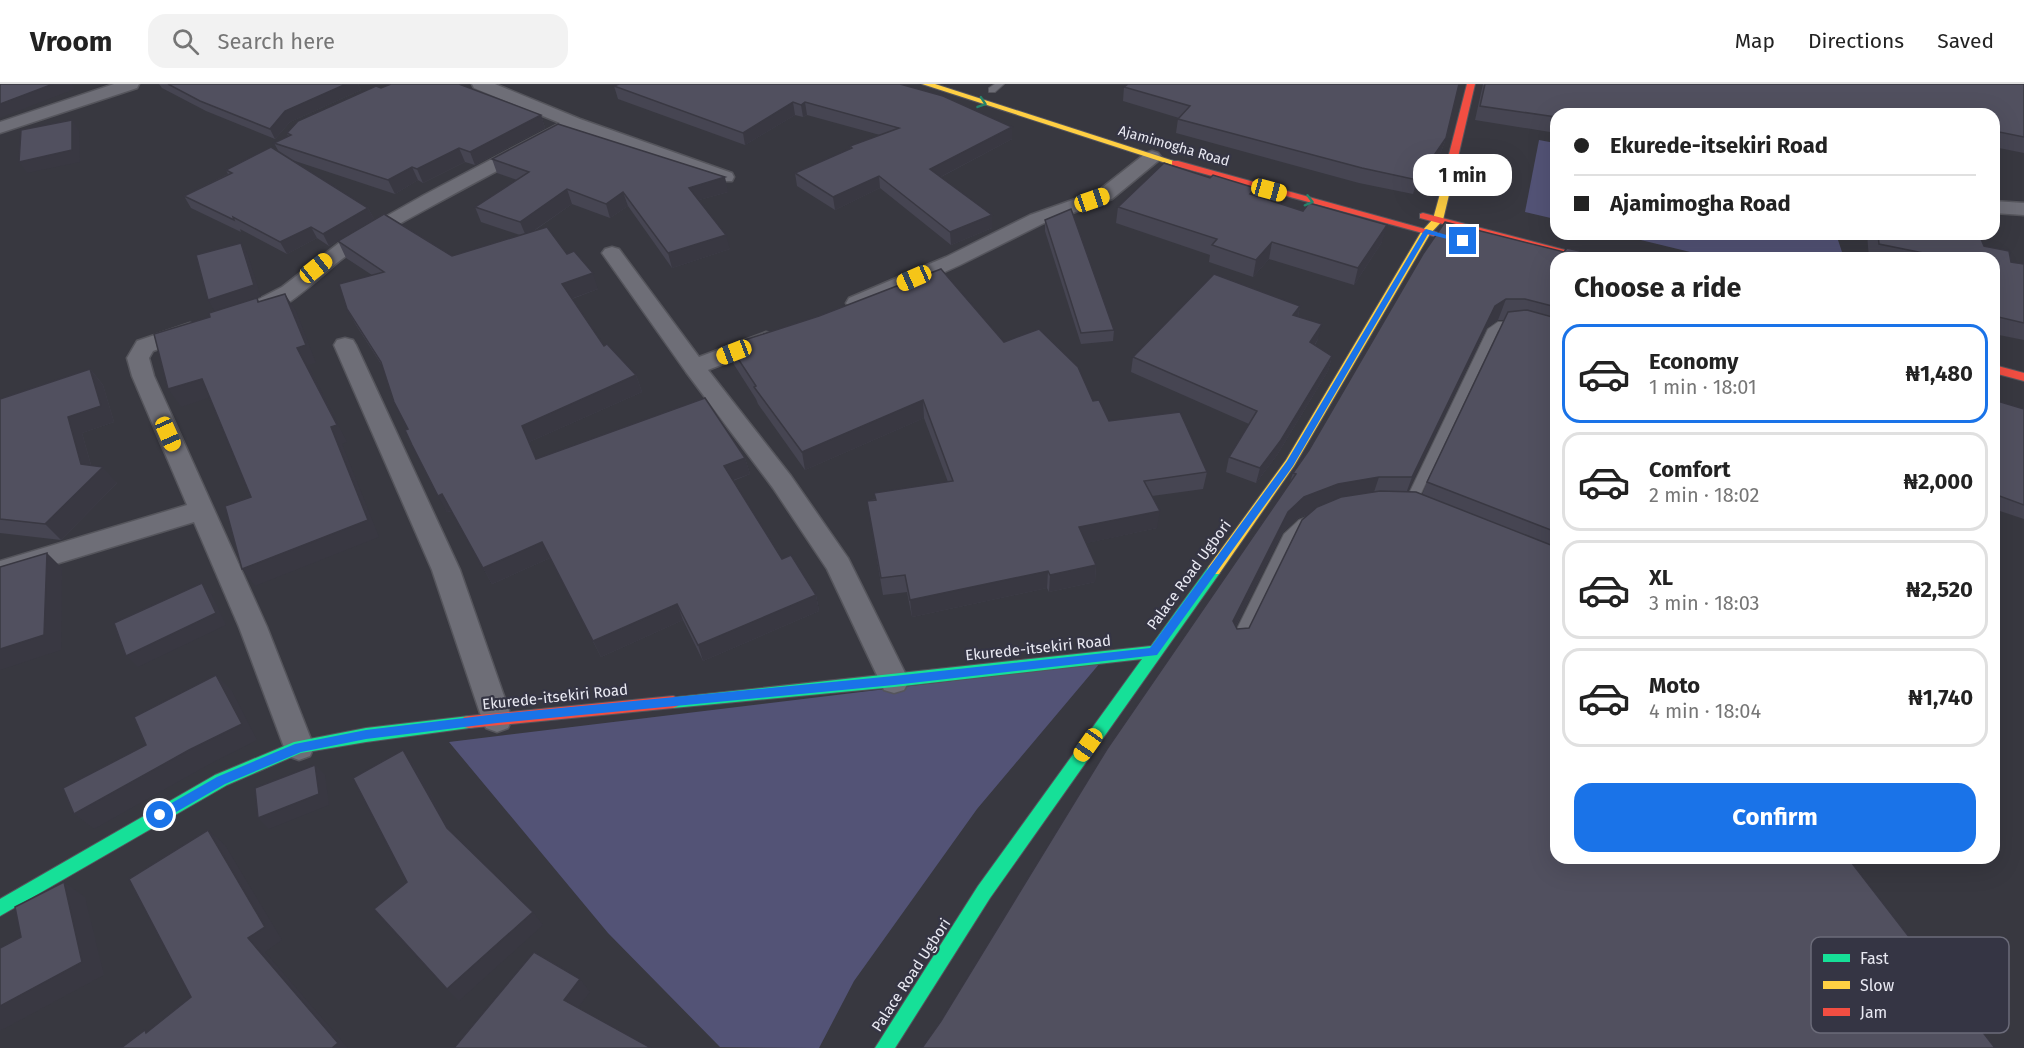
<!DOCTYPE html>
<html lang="en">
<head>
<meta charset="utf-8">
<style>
  body { margin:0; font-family:"Fira Sans",sans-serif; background:#f2f2f2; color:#222; height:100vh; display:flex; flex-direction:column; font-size:22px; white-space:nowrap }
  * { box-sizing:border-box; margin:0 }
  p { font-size:20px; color:#767676 }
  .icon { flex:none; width:33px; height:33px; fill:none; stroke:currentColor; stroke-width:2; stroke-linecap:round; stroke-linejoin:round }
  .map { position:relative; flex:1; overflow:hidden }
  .panel { position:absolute; left:1550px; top:168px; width:450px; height:612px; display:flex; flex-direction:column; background:#fff; border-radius:18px; box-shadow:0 6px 24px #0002 }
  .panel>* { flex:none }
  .top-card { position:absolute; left:1550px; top:24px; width:450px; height:132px; border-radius:18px; box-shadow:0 6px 24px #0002; display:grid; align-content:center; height:132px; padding:0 24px; background:#fff }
  .end { position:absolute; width:27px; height:27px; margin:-14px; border:8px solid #1a73e8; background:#fff; box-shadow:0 0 0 3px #fff }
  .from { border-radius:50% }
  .bubble { position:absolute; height:42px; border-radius:18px; background:#fff; box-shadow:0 6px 24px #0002; font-size:20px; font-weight:700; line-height:42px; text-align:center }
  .car { position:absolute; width:18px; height:36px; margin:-18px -9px; border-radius:8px; box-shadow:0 0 4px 2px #0007; background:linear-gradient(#f5c518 24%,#345 0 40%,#f5c518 0 76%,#345 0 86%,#f5c518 0) }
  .top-card b { display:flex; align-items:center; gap:21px; height:57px; font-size:22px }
  .top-card b+b { border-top:2px solid #e0e0e0 }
  .top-card i { width:15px; height:15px; background:#222 }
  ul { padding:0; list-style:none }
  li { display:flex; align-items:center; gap:18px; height:99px; margin:0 12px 9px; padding:0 12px; border:3px solid #e0e0e0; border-radius:18px }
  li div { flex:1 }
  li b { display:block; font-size:22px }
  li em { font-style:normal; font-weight:700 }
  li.selected { border-color:#1a73e8 }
  li>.icon { width:54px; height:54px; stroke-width:1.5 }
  h2 { padding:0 24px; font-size:27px; line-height:72px }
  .cta { display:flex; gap:12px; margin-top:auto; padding:12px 24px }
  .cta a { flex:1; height:69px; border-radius:18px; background:#1a73e8; color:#fff; font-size:24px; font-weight:700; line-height:69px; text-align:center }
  header { display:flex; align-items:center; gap:36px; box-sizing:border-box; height:84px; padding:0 30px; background:#fff; border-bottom:2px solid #e0e0e0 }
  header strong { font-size:28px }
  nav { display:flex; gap:33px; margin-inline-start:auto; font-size:21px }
  .search { width:420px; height:54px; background:#f2f2f2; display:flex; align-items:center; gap:15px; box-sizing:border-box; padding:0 21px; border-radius:18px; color:#767676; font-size:22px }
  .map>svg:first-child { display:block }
  .green { fill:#535376 }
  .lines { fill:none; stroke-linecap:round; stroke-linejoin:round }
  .lane-casing { stroke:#55555c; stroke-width:2 }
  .street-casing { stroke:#55555c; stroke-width:3 }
  .fast-casing { stroke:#55555c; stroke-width:2 }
  .slow-casing { stroke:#55555c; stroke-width:2 }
  .jam-casing { stroke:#55555c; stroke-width:2 }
  .lane { fill:#6e6e77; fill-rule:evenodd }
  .street { fill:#6e6e77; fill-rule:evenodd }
  .fast { fill:#16e098; fill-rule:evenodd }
  .slow { fill:#ffcf43; fill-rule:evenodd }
  .jam { fill:#f24e42; fill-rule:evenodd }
  .wall { fill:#464552; fill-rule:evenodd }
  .shaded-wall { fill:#393842 }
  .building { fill:#51505f; stroke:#393842; stroke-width:1.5 }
  .oneway { stroke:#27826a }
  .route { fill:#1a73e8 }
  .labels { text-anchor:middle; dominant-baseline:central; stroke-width:4.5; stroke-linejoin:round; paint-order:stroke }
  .far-street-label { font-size:14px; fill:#eaeaf3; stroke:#353544 }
  .street-label { font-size:15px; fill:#eaeaf3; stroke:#353544 }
  .key { fill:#353544; stroke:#6b6b79; stroke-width:1.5 }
  .key-label { font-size:16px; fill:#eaeaf3 }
</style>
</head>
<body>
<header>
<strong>Vroom</strong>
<div class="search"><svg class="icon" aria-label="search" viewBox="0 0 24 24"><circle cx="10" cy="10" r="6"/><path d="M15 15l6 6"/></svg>Search here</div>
<nav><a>Map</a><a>Directions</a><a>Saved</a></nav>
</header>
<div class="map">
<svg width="2024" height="964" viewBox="0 0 2024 964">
  <rect width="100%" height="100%" fill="#383840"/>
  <g class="green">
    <path d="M1539,56L1555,59V135L1525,128Z"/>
    <path d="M1616,150H1836L1844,174H1715Z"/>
    <path d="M1100,579L977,725L854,897L819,964L720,963L608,849L449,658Z"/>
  </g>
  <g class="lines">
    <defs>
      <g id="lane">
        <path d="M995,0H1004L995,8H989V4Z"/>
        <path d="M1498,238H1516L1556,249V256C1539,252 1513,238 1498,247L1415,422L1409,427L1404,425L1403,422L1488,245Z"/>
        <path d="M1312,431L1319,436L1294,456L1242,563H1232L1230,559L1284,450L1299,436Z"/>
      </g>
      <g id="street">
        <path d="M114,0H139L137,4L0,49V38Z"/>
        <path d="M472,0H495L580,35L732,89L734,93L732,97H718L575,45C524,73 472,100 421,128C394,143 366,157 342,175C318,193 277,239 245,232L242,227L245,222L282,203L339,159L424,111L560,39L474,4Z"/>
        <path d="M1152,67L1158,69L1161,73L1158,77L1112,115L1044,139L960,181L865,224L857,225L849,224L846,219L849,214L946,173L1030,131L1098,107L1146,69Z"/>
        <path d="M1994,117L2024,119V131L1994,129Z"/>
        <path d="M612,163L619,165L699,273L766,248L774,250L777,255L774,260L708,286L791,392L848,474L909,597L904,606L894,609L884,606L827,485L773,404L686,288L602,169L605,165Z"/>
        <path d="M190,239L198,241L201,246L198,251L153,267L149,274L154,292L267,543L314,663L310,672L299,676L288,672L284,663L239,543L194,438L0,497V477L187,421L132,292L127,274L137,257Z"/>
        <path d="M345,254L353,256L356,261L460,486L512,635L508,644L497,648L486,644L482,635L432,486L334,261L337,256Z"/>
      </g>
      <g id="fast">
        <path d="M1214,481L1219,482L1221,486L1219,490L990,814L895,964H875L978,802L1142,575L894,603L673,624L668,622L666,618L668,614L1151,562L1209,482Z"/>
        <path d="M469,632L474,633L477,638L474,643L469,644L366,658L301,669L227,701L0,832V815L215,691L294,658L366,644Z"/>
      </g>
      <g id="slow">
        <path d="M922,0H935L1180,79L1172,81Z"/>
        <path d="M1446,88L1454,90L1443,136L1430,150L1294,382L1219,490H1209L1207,486L1209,482L1286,376L1421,148L1433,135Z"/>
      </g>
      <g id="jam">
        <path d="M1467,0H1475L1454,90L1449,93L1444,90Z"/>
        <path d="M1172,77H1178L1450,152L1449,154H1441L1172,81Z"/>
        <path d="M1423,129L1588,172L1589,174H1572L1420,134V130Z"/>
        <path d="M1994,281L2024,289V297L1994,289Z"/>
        <path d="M673,612L678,614L680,618L678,622L673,624L469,644L464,643L461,638L464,633L469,632Z"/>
      </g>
    </defs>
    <use href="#lane" class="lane-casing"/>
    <use href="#street" class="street-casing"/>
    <use href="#fast" class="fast-casing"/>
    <use href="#slow" class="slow-casing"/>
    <use href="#jam" class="jam-casing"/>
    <use href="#lane" class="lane"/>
    <use href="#street" class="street"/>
    <use href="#fast" class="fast"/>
    <use href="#slow" class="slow"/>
    <use href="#jam" class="jam"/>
  </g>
  <g class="wall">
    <path d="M159,0H358L361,6L290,38L275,55L206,27L162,4Z"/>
    <path d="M875,0L1012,55L941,93L992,144L951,161L880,104L835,126L797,102L795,89L850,65V62L880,51L807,31L803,33L795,31L745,61L618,15L614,2Z"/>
    <path d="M1483,0H2024V69L1994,63V30H1556V49L1475,36Z"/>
    <path d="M1124,3L1446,54L1441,68L1413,110L1359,99L1176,49L1178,35L1179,34L1123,17Z"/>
    <path d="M381,4L541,31L545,44L475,81L465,78L423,99L418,96L395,110L292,76L368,124L374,135L329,162L317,154L287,170L240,145L241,148L191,124L184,112L228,90L226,86L279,68L274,59L288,52L287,49Z"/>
    <path d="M492,75L728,108L699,116L730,165L672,184L628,122L610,134L572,120L534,147L567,170L598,205L572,215L604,262L636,291L642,308L529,358L536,375L745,374L750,390L733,397L782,475L816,511L819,527L703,577L683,536L601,573L550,474L492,500L452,427L447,428L408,345L383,283L356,241L347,225L372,191L346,174L338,157L452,172L520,151L481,138L475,123L517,96L497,89Z"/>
    <path d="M1210,94L1255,104L1254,111L1382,158L1354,201L1269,175L1253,193L1209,178L1210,171L1116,139L1118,123Z"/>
    <path d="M1045,136L1114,246L1113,257L1081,260L1045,147Z"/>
    <path d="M1445,138L1564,168L1567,164L1608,174H1556V774H1848L1995,964H922L941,937L1107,665L1290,398L1293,389L1309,366L1423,170ZM1498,236H1504L1427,398L1422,411L1416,408H1407L1487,243ZM1309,430L1302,436L1249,544L1237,545L1236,542L1282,449L1298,434Z"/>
    <path d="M1867,150H1979L1984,162L2011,178L2024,180V256L1994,250V174H1869Z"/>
    <path d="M1300,222L1298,233L1318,255L1315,261L1332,272L1328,287L1277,371L1256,399L1226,388L1229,373L1249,340L1131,288L1133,273Z"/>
    <path d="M1004,258L1093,317L1109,337L1207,388L1203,405L1152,412L1157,444L1086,459L1096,481L1095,498L1049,508L1047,504L912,533L907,508L883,511L867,417L948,398L924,334L805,386L758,320L756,315L733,279L729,261Z"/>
    <path d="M90,285L103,301L114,338L82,349L91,381L117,399L61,456L0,449V315Z"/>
    <path d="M1994,316L2024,325V435L1994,425Z"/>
  </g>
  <g class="shaded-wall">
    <path d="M53,0H72L75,5L0,34V20Z"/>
    <path d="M346,0H358L361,6L290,38L275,55L270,45L285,27Z"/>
    <path d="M793,18L795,31L745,61L743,49Z"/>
    <path d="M805,18L807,31L803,33L801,21Z"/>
    <path d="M541,31L545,44L475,81L470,68Z"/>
    <path d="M72,36L79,47L80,78L27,89L19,78Z"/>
    <path d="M1012,43V55L931,98L930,85Z"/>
    <path d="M1446,54L1441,68L1413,110L1417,96Z"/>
    <path d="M459,64L465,78L423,99L417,85Z"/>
    <path d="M412,83L418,96L395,110L388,96Z"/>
    <path d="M879,92L880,104L835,126L833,113Z"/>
    <path d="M725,93L728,108L692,118L689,104Z"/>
    <path d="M1255,104L1252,120L1250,110Z"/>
    <path d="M567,105L572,120L526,152L520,138Z"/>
    <path d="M623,108L628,122L610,134L606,120Z"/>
    <path d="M368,124L374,135L329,162L323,150Z"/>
    <path d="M992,131V144L951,161L950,148Z"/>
    <path d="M1387,141L1382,158L1354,201L1358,184Z"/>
    <path d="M311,143L317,154L287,170L280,158Z"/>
    <path d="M726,151L730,165L672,184L668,169Z"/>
    <path d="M1272,158L1269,175L1253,193L1256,176Z"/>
    <path d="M241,159L248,171L261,213L257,214L267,231L215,228L208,216Z"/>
    <path d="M593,189L598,205L568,216L562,200Z"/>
    <path d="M285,210L296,227L316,279L308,281L347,358L342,360L379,453L255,502L242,485L297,264Z"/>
    <path d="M1506,215L1498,236L1487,243L1404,415L1412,393L1495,222Z"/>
    <path d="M1300,222L1297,237L1293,231Z"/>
    <path d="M1322,240L1318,255L1307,273L1310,258Z"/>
    <path d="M1332,272L1328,287L1277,371L1256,399L1260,384Z"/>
    <path d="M90,285L103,301L114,338L82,349L94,392L103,383L117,399L61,456L45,440L81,380L68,333Z"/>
    <path d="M636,291L642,308L529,358L543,392L522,342Z"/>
    <path d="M202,295L214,312L181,323L168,305Z"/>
    <path d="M923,316L924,334L805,386L802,368Z"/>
    <path d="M745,374L750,390L728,398L724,382Z"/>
    <path d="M1379,393L1372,414L1332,421L1298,434L1282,449L1228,558L1233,537L1288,428L1304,413L1338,400Z"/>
    <path d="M442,410L452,427L447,428L438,412Z"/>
    <path d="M1160,427L1157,444L1078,461L1079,443Z"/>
    <path d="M542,458L550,474L492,500L483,484Z"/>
    <path d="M47,469L62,484L61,566L0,586V565Z"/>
    <path d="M1096,481L1095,498L1049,508L1050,491Z"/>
    <path d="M1048,487L1047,504L912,533L910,516Z"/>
    <path d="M202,499L212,511L226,541L138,583L126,572Z"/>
    <path d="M816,511L819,527L703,577L698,561Z"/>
    <path d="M677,520L683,536L601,573L593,557Z"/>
    <path d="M216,591L232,607L257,656L206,682L94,745L74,730Z"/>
    <path d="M403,666L414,681L457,757L447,744Z"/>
    <path d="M315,681L325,691L329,721L269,745L258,734Z"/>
    <path d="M208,746L225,761L282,856L265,868L348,964H332L248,854Z"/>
    <path d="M64,798L85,813L104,891L0,947V922Z"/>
    <path d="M533,828L543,841L459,917L447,905Z"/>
    <path d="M580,895L590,908L574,929L564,916Z"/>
  </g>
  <g class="building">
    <path d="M0,0H53L0,20Z"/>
    <path d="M168,0H346L285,27L270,45L200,17Z"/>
    <path d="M391,0H459L541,31L470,68L459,64L417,85L412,83L388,96L274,59L291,51L287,49L298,37L376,2L381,4Z"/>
    <path d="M619,0H900L943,12L1012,43L930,85L992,131L950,148L879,92L833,113L795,89L852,64L850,62L899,44L805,18L801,21L793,18L743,49L614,2Z"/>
    <path d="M1128,0H1459L1446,54L1417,96L1362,84L1178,35L1190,22L1124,3Z"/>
    <path d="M1485,0H2024V53L1994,47V30H1556V33L1480,22Z"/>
    <path d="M72,36V66L19,78L21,46Z"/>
    <path d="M558,40L725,93L689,104L726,151L668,169L623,108L606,120L567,105L520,138L475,123L529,88L492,75Z"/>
    <path d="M271,63L368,124L323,150L311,143L280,158L233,133L234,136L184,112L232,89L226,86Z"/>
    <path d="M1164,79L1210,94L1213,91L1255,104L1250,110L1303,127L1309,119L1387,141L1358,184L1272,158L1256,176L1212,161L1217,155L1118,123Z"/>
    <path d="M1071,125L1114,246L1081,249L1045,136Z"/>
    <path d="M384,130L452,172L547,143L567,170L574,167L593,189L562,200L604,262L607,260L636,291L522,342L536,375L705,314L745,374L724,382L782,475L791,471L816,511L698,561L677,520L593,557L542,458L483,484L442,410L438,412L412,361L405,346L408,345L394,318L381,278L347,225L339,200L384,188L338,157Z"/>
    <path d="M1445,138L1564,168L1567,164L1608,174H1556V223L1525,215H1506L1495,222L1412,393H1379L1338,400L1304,413L1288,428L1233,537L1237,545L1249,544L1302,436L1317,423L1341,413L1380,407L1416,408L1556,463V774H1848L1995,964H922L941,937L1107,665L1296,390L1293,389L1309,366L1423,170Z"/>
    <path d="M1878,150H1979L1984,162L2009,167L2011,178L2024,180V239L1994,232V174H1948L1879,160Z"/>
    <path d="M241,159L254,201L208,216L196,171Z"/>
    <path d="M941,185L1004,258L1039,245L1078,283L1093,317L1099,316L1109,337L1180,328L1207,388L1144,397L1160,427L1079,443L1096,481L1050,491L1048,487L910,516L905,491L881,494L867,417L876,416L874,409L953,397L923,316L802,368L754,303L756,302L729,261L819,232Z"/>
    <path d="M1214,190L1300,222L1293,231L1322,240L1310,258L1332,272L1281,356L1260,384L1229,373L1257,327L1133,273Z"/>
    <path d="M285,210L306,261L297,264L337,341L331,343L368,436L242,485L225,422L251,413L202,295L168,305L154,250L210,233L209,229L257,214L258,218Z"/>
    <path d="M1527,226L1556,234V448L1427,398L1508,228Z"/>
    <path d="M90,285L101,322L68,333L81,380L103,383L45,440L0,435V315Z"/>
    <path d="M1994,316L2024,325V421L1994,410Z"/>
    <path d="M47,469L44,551L0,565V483Z"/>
    <path d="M202,499L216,529L126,572L114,539Z"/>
    <path d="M216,591L242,640L189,666L74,730L63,704L146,661L134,633Z"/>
    <path d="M403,666L447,744L533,828L447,905L374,825L407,798L353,694Z"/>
    <path d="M315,681L319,710L258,734L255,704Z"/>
    <path d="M208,746L265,843L248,854L338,959L332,964H121L145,946L146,949L191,913L129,795Z"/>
    <path d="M64,798L82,878L0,922V864L21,853L15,823Z"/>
    <path d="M534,868L580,895L564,916L651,964H454Z"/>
  </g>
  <defs><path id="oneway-chevron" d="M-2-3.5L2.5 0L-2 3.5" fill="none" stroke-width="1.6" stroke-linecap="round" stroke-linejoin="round" transform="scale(1.5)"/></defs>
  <g class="oneway">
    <use href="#oneway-chevron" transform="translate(982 19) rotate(19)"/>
    <use href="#oneway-chevron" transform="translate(1309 117) rotate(15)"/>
  </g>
  <path class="route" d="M1426,145L1467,157L1463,159L1428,150L1293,382L1157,571L894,601L497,639L366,655L301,668L225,700L164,735H156V728L217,693L295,660L366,646L497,630L894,592L1150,564L1287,377L1423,148Z"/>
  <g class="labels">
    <g class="far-street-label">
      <text transform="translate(1174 62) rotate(16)">Ajamimogha Road</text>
    </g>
    <g class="street-label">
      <text transform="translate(1189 491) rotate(-54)">Palace Road Ugbori</text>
      <text transform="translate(1038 564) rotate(-6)">Ekurede-itsekiri Road</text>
      <text transform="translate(555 613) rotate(-6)">Ekurede-itsekiri Road</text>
      <text transform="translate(911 891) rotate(-57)">Palace Road Ugbori</text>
    </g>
  </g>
  <rect x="1811" y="853" width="198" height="96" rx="9" class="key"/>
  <rect x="1823" y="870" width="27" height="8" fill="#16e098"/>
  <rect x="1823" y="897" width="27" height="8" fill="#ffcf43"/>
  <rect x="1823" y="924" width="27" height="8" fill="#f24e42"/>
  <g class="key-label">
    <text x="1860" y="880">Fast</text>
    <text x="1860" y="907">Slow</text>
    <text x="1860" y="934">Jam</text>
  </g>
</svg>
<i class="end from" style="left:160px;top:731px"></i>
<i class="end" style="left:1463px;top:157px"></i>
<div class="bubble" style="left:1413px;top:70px;width:99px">1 min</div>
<i class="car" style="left:1269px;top:106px;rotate:105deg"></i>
<i class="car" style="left:1092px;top:116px;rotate:71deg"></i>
<i class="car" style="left:316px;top:184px;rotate:51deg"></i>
<i class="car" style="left:914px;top:194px;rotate:246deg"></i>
<i class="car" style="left:734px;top:268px;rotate:249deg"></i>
<i class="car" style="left:168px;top:350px;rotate:156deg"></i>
<i class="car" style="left:1088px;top:661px;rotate:215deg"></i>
<div class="top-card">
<b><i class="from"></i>Ekurede-itsekiri Road</b>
<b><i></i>Ajamimogha Road</b>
</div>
<section class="panel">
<h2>Choose a ride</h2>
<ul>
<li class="selected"><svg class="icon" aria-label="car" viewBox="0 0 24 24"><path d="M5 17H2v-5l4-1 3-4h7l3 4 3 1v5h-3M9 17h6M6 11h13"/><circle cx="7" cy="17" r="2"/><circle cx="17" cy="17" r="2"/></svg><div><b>Economy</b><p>1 min · 18:01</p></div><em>₦1,480</em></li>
<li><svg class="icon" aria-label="car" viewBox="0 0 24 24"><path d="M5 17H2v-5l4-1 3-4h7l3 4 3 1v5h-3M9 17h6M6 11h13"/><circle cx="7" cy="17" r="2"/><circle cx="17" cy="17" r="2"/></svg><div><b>Comfort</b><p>2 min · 18:02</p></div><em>₦2,000</em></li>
<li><svg class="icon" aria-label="car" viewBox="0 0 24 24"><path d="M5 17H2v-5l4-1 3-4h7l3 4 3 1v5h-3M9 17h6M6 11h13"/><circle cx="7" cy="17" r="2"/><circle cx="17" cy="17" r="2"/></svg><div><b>XL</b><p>3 min · 18:03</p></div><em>₦2,520</em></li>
<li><svg class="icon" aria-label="car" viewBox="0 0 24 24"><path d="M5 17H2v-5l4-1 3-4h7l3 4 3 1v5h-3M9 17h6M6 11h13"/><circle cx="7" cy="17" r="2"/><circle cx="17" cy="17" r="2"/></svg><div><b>Moto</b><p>4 min · 18:04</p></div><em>₦1,740</em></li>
</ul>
<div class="cta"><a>Confirm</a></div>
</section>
</div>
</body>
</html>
